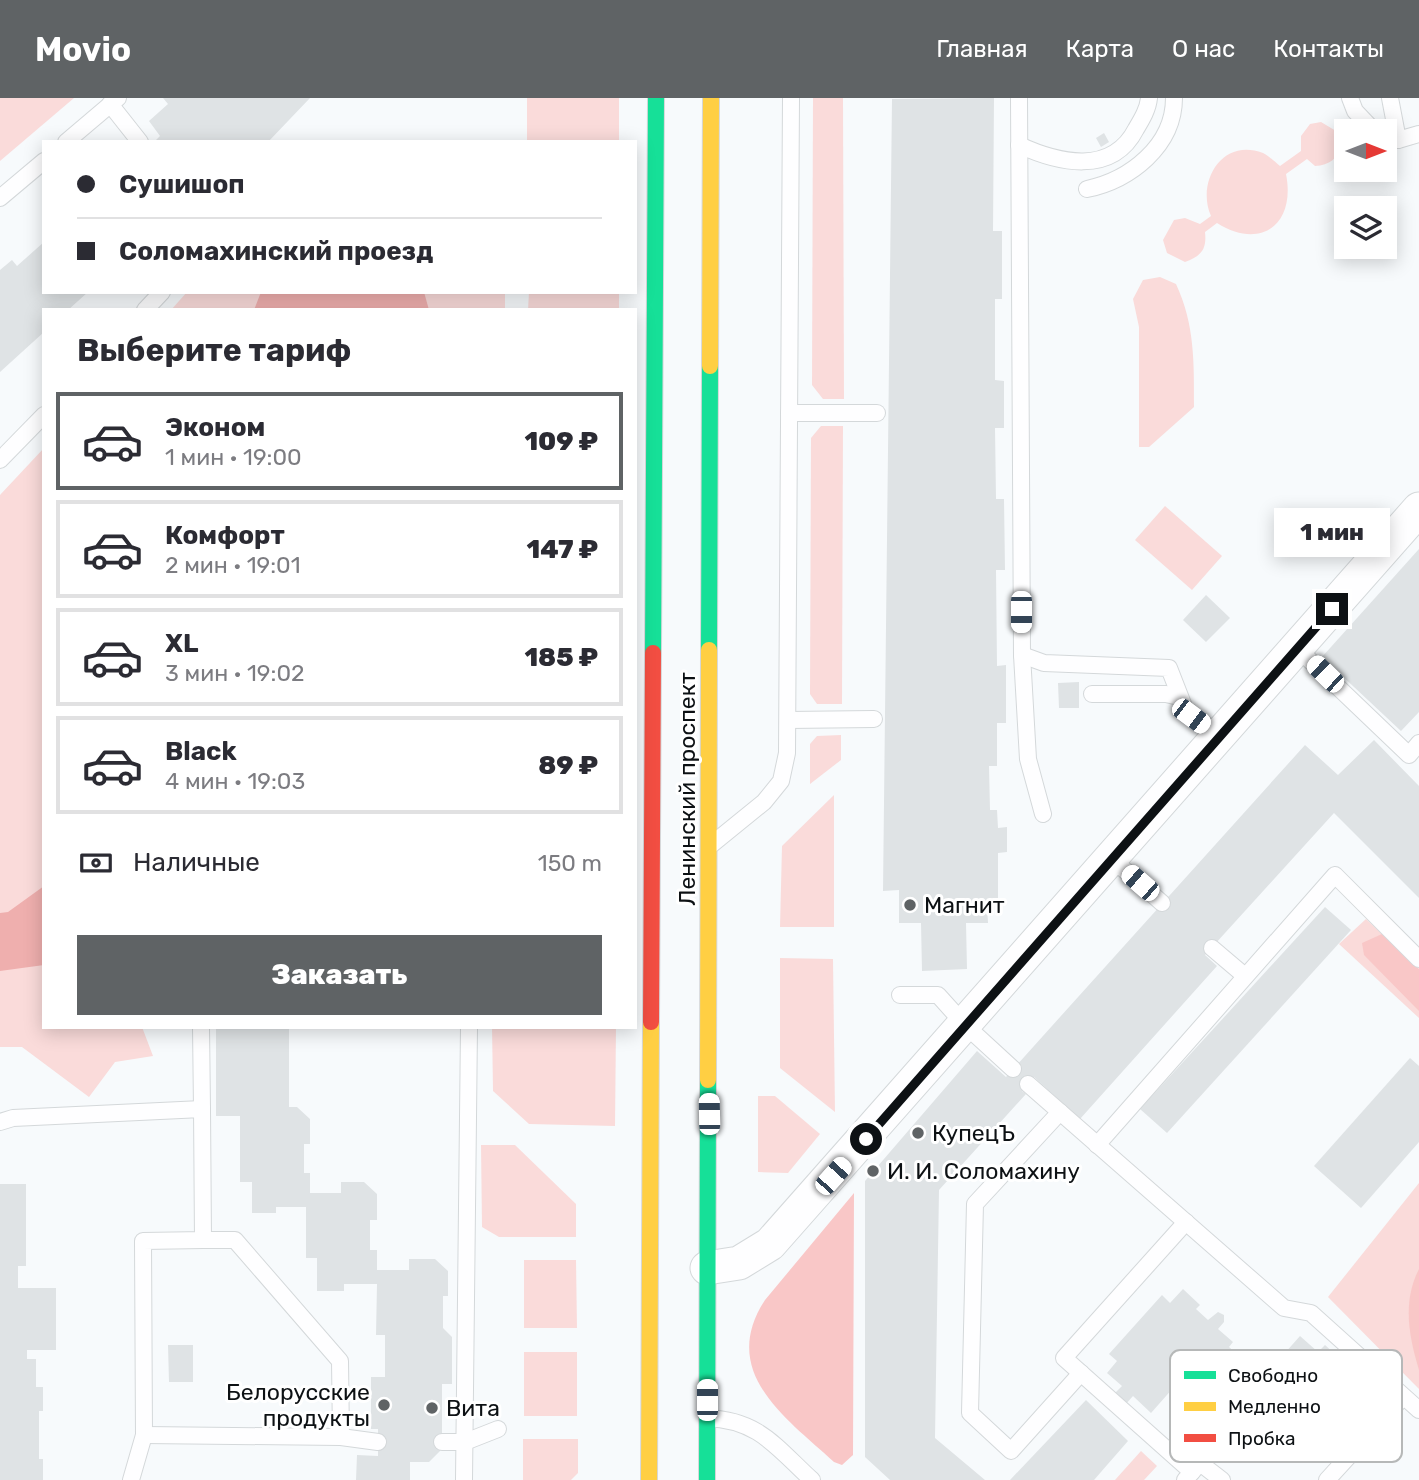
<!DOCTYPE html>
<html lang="ru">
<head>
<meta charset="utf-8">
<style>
  body { margin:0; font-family:Rubik,sans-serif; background:#f2f2f3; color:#2b2b33; height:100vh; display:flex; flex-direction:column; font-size:26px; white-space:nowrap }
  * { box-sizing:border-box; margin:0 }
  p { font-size:23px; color:#7c7c81 }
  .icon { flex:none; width:38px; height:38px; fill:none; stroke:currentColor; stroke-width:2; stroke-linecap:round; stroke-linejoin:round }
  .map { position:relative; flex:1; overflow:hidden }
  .details { position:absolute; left:42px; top:210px; width:595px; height:721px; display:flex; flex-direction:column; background:#fff; border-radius:0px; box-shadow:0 4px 18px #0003 }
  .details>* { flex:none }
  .banner { position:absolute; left:42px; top:42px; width:595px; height:154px; border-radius:0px; box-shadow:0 4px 18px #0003; display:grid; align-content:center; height:154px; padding:0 35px; background:#fff }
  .needle { width:46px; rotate:90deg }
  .buttons { position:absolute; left:1334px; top:21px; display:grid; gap:14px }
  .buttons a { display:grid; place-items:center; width:63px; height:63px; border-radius:0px; background:#fff; box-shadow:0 4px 18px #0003; font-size:35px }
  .end { position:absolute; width:32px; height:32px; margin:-16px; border:9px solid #0d1114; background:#fff; box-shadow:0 0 0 4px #fff }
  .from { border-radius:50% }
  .bubble { position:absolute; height:49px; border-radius:0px; background:#fff; box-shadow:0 4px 18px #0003; font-size:23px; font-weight:800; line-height:49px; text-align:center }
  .car { position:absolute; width:21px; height:42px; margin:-21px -10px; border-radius:9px; box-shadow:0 0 5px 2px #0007; background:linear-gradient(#fff 24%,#345 0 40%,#fff 0 76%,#345 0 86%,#fff 0) }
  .banner b { display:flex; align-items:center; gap:24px; height:66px; font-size:26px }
  .banner b+b { border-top:2px solid #e1e1e2 }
  .banner i { width:18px; height:18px; background:#2b2b33 }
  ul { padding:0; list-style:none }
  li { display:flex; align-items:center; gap:21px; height:98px; margin:0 14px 10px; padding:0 21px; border:4px solid #e1e1e2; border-radius:0px }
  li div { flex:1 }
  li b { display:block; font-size:26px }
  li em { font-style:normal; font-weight:800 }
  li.current { border-color:#5f6365 }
  li>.icon { width:63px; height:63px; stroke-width:1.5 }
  h2 { padding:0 35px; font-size:32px; line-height:84px }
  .pay { display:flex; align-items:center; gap:18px; height:77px; padding:0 35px; font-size:26px }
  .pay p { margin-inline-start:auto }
  .button { display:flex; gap:14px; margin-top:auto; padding:14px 35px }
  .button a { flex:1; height:80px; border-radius:0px; background:#5f6365; color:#fff; font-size:28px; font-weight:800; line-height:80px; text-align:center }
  header { display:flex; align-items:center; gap:42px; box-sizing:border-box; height:98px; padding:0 35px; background:#5f6365; color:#fff }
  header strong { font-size:33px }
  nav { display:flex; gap:38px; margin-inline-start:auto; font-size:24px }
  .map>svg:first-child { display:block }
  .green { fill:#fadbda }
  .forest { fill:#f9c7c7 }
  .water { fill:#efafae }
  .building { fill:#dfe3e5 }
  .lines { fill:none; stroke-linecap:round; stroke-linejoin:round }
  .lane-casing { stroke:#d4d8da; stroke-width:18 }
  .street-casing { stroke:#d4d8da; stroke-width:35 }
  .fast-casing { stroke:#d5d7d9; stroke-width:18 }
  .slow-casing { stroke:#d5d7d9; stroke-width:18 }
  .jam-casing { stroke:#d5d7d9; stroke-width:18 }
  .lane { stroke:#fefeff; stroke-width:16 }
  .street { stroke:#fefeff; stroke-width:33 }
  .fast { stroke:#16e098; stroke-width:16 }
  .slow { stroke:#ffcf43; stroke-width:16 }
  .jam { stroke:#f24e42; stroke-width:16 }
  .route { stroke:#0d1114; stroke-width:9 }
  .poi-dot { fill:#5f6365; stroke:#fff; stroke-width:2.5 }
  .labels { text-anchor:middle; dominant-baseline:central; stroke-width:6; stroke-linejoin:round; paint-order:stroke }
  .street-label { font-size:23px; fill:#0d1114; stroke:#fff }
  .poi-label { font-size:23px; fill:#0d1114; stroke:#fff; text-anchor:start }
  .key { fill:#fff; stroke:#b6b8b8; stroke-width:2 }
  .key-label { font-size:19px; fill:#0d1114 }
</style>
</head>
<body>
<header>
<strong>Movio</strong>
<nav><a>Главная</a><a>Карта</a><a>О нас</a><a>Контакты</a></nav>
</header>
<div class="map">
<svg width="1419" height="1382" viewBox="0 0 1419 1382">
  <rect width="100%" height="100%" fill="#f7fafc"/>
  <g class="green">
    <path d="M0,0H74L0,63Z"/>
    <rect x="527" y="0" width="92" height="44"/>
    <path d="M813,0H843L844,301H823L812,287Z"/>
    <path d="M1321,24L1336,33L1342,47C1337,61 1330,67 1315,68L1307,61L1286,76C1296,126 1261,153 1217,125L1205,134C1207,152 1201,158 1185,164L1167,155L1163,142L1174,122L1185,120L1200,126L1211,118C1196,84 1222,39 1263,55C1269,58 1275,64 1280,68L1301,53V38L1310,26Z"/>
    <path d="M1160,179L1176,186C1195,227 1194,265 1194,309L1149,349H1139V229L1133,201L1143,182Z"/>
    <path d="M187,194H505V211L171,212Z"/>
    <path d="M529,194H619V212H528Z"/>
    <path d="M821,328H843L842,606H817L810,596L811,340Z"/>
    <path d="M44,350V929H142L153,958L115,964L89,999L22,949H0V397Z"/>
    <path d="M1165,408L1222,458L1192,492L1135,442Z"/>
    <path d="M841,637V662L810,686V646L817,638Z"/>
    <path d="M834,697V829H780L782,748Z"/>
    <path d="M1366,821L1419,871V920L1339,846Z"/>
    <path d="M780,860L833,861L835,1014L780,970Z"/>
    <path d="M492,929H616L615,1028L529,1026L493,993Z"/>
    <path d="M758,998H775L820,1036L788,1075L758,1074Z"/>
    <path d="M481,1047H515L576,1106V1139H499L482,1129Z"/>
    <path d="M1419,1085V1291L1328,1199Z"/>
    <path d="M524,1162H576L577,1230H524Z"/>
    <rect x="524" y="1254" width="53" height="64"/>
    <path d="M523,1341H578V1375L571,1382H523Z"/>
    <path d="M1141,1353L1157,1368L1144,1382H1115Z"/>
  </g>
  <g class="forest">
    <path d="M1382,836L1419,871V913L1364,857L1362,845Z"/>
    <path d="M854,1095L853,1357L842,1367L834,1364C786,1320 718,1274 765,1202Z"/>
    <path d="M1419,1171V1272C1409,1239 1402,1204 1419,1171Z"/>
  </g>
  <g class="water">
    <path d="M261,194H424L429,212H254Z"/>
    <path d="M44,788V867L0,873V815L8,814Z"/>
  </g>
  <g class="building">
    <path d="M163,0H310L268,44H154L160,38L149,23L168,6Z"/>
    <path d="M994,0L993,133H1002V201H995V282L1004,283V330H995L996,401H1004L1005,472H996L997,568L1006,567V625H997V668H989L990,712H997L998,730L1007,729V754L998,755V807L987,808L988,825H966L967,871L922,873L921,825H899V792L883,793L892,1Z"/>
    <path d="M1104,35L1109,44L1101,49L1096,40Z"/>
    <path d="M44,144V194H88L68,212H44V234L0,274V172L12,162L17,168Z"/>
    <path d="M1419,451V614L1401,633L1322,559Z"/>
    <path d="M1206,497L1230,520L1206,544L1183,522Z"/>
    <path d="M1079,584V610H1059L1058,585Z"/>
    <path d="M1374,642L1419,688V800L1334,715L1205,857L1217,868L1080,1021L1034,979L1022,993L1026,996L939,1092L935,1340L985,1382H890L865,1359V1083L977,953L1006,979L1305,647L1338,677Z"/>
    <path d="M1325,809L1351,832L1167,1035L1140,1011Z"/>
    <path d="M216,929H289V1009H297L310,1021V1046H304V1075H310V1095H341V1084H364L377,1096V1122H370V1152H377V1172H409V1161H435L448,1173V1198H443V1230L452,1239V1286H442V1351L429,1364H410V1382H356L357,1357L378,1358V1331H371V1279H385V1237H376L377,1186H344V1193H317V1160H306V1109H276V1115H252V1084H240V1018H216Z"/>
    <path d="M1410,960L1419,968V1044L1361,1110L1314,1068Z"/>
    <path d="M0,1086H26V1168H18V1190H56V1252H27V1261H36V1289H43V1313H39V1361H43V1382H0Z"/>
    <path d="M1183,1191L1200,1207L1196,1211L1208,1222L1218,1214L1224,1217V1224L1218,1231L1233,1244L1229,1249L1268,1284L1273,1277L1269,1273L1300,1238L1318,1254L1325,1247L1336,1257L1329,1264L1344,1277L1333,1289L1341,1297L1290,1353L1282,1346L1268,1360L1250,1344L1254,1340L1242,1329L1236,1337L1228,1338L1224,1331L1232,1320L1218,1307L1222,1303L1185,1269L1178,1276L1182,1280L1151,1315L1133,1298L1125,1307L1114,1296L1122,1288L1107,1275L1117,1263L1109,1256L1162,1197L1170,1205Z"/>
    <path d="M168,1247H193V1284H169Z"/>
    <path d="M1086,1302L1128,1343L1094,1382H1010Z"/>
  </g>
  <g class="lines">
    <defs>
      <g id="lane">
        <path d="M1019,0L1022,557L1044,565L1169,570L1185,611L1220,638"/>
        <path d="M1350,0L1355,13L1374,33"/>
        <path d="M1390,0L1398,42"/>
        <path d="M110,6L140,44"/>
        <path d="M1384,38L1398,42L1419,36"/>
        <path d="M66,44L118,0"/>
        <path d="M1019,47C1058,65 1112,78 1136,31C1142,21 1148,11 1149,0"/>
        <path d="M1087,91C1130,82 1174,48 1174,0"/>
        <path d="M0,100L44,63"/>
        <path d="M145,212L162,194"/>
        <path d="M789,315H877"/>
        <path d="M0,362L44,317"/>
        <path d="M1297,550L1409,657L1419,645"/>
        <path d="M1022,557L1028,661L1043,716"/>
        <path d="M1092,596H1166L1179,599"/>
        <path d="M788,622L874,621"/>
        <path d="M711,747L764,704L781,683L787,655L791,0"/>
        <path d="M1111,760L1162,805"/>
        <path d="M1212,850L1245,878"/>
        <path d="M900,897H938L965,927L1013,971"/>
        <path d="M201,929L202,1011"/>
        <path d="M1028,986L1284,1210L1311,1215L1419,1312"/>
        <path d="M1060,1014L975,1106L970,1315L1011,1353L1081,1275"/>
        <path d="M0,1024L13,1020L202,1011L203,1142L143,1143L144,1337L131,1382"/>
        <path d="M1097,1047L1335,777L1419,861"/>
        <path d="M203,1142H235L340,1263L341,1339"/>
        <path d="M707,1320C759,1322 776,1349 812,1382"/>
        <path d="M144,1337L341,1339L378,1344"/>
        <path d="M442,1344H465L498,1331"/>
        <path d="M1192,1374L1200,1365L1222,1382"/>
        <path d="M464,1382L469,929"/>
        <path d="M1185,1382L1192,1374L1064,1260L1186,1124"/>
        <path d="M1327,1382L1402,1300"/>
      </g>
      <path id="street" d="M707,1170L739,1165L770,1146L1419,411"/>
      <g id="fast">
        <path d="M709,552L710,268"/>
        <path d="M653,555L656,0"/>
        <path d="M707,1382L708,982"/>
      </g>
      <g id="slow">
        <path d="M710,268L711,0"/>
        <path d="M708,982L709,552"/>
        <path d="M649,1382L651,924"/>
      </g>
      <path id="jam" d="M651,924L653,555"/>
    </defs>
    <use href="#lane" class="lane-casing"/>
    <use href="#street" class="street-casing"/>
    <use href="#fast" class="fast-casing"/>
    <use href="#slow" class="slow-casing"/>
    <use href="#jam" class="jam-casing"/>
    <use href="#lane" class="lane"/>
    <use href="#street" class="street"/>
    <use href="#fast" class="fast"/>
    <use href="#slow" class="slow"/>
    <use href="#jam" class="jam"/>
  </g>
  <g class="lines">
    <path class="route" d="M866,1041L1332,511"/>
  </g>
  <g class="poi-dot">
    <circle cx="910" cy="807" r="7"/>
    <circle cx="918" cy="1035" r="7"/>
    <circle cx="873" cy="1073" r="7"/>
    <circle cx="384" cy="1307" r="7"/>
    <circle cx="432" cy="1310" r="7"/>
  </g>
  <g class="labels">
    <g class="street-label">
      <text transform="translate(687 691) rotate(-90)">Ленинский проспект</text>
    </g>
    <g class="poi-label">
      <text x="924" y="807">Магнит</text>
      <text x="932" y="1035">КупецЪ</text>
      <text x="887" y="1073">И. И. Соломахину</text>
      <text x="370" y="1294" text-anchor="end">Белорусские<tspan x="370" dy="26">продукты</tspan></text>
      <text x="446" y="1310">Вита</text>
    </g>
  </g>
  <rect x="1170" y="1252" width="232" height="112" rx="10" class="key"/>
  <rect x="1184" y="1273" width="32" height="8" fill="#16e098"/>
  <rect x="1184" y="1304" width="32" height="9" fill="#ffcf43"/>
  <rect x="1184" y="1336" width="32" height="8" fill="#f24e42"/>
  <g class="key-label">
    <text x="1228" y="1284">Свободно</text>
    <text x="1228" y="1315">Медленно</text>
    <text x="1228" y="1347">Пробка</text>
  </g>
</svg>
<div class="buttons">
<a><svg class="needle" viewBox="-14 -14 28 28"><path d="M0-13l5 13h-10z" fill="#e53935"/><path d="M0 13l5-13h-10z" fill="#7c7c81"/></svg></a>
<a><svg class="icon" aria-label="layers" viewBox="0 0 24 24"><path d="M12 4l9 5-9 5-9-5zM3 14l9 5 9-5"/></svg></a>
</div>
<i class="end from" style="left:866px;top:1041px"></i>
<i class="end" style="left:1332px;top:511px"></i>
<div class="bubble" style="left:1274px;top:410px;width:116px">1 мин</div>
<i class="car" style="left:1021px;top:514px;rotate:180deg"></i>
<i class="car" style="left:1325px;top:576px;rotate:314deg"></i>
<i class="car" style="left:1191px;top:618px;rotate:127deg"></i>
<i class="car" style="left:1140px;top:785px;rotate:311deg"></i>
<i class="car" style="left:709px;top:1016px;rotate:359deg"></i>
<i class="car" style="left:833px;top:1078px;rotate:42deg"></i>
<i class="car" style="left:707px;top:1302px;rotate:0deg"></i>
<div class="banner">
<b><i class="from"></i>Сушишоп</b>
<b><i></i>Соломахинский проезд</b>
</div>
<section class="details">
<h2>Выберите тариф</h2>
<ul>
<li class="current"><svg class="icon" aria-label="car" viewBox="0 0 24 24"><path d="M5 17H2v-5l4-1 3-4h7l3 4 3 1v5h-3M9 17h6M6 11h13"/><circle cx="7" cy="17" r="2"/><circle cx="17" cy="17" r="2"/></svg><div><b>Эконом</b><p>1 мин · 19:00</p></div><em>109 ₽</em></li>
<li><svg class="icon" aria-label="car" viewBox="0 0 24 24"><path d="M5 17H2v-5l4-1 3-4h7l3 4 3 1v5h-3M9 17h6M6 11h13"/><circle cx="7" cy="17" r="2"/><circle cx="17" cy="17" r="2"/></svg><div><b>Комфорт</b><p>2 мин · 19:01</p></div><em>147 ₽</em></li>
<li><svg class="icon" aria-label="car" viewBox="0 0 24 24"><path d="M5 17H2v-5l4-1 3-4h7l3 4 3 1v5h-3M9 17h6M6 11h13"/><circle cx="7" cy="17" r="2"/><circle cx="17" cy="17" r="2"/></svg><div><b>XL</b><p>3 мин · 19:02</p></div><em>185 ₽</em></li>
<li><svg class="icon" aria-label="car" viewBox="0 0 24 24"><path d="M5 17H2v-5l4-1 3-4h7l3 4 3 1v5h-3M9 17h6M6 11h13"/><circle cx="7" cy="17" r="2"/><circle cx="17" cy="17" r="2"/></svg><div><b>Black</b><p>4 мин · 19:03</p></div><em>89 ₽</em></li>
</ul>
<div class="pay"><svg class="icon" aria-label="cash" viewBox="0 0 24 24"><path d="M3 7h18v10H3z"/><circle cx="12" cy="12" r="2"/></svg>Наличные<p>150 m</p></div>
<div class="button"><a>Заказать</a></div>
</section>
</div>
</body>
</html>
